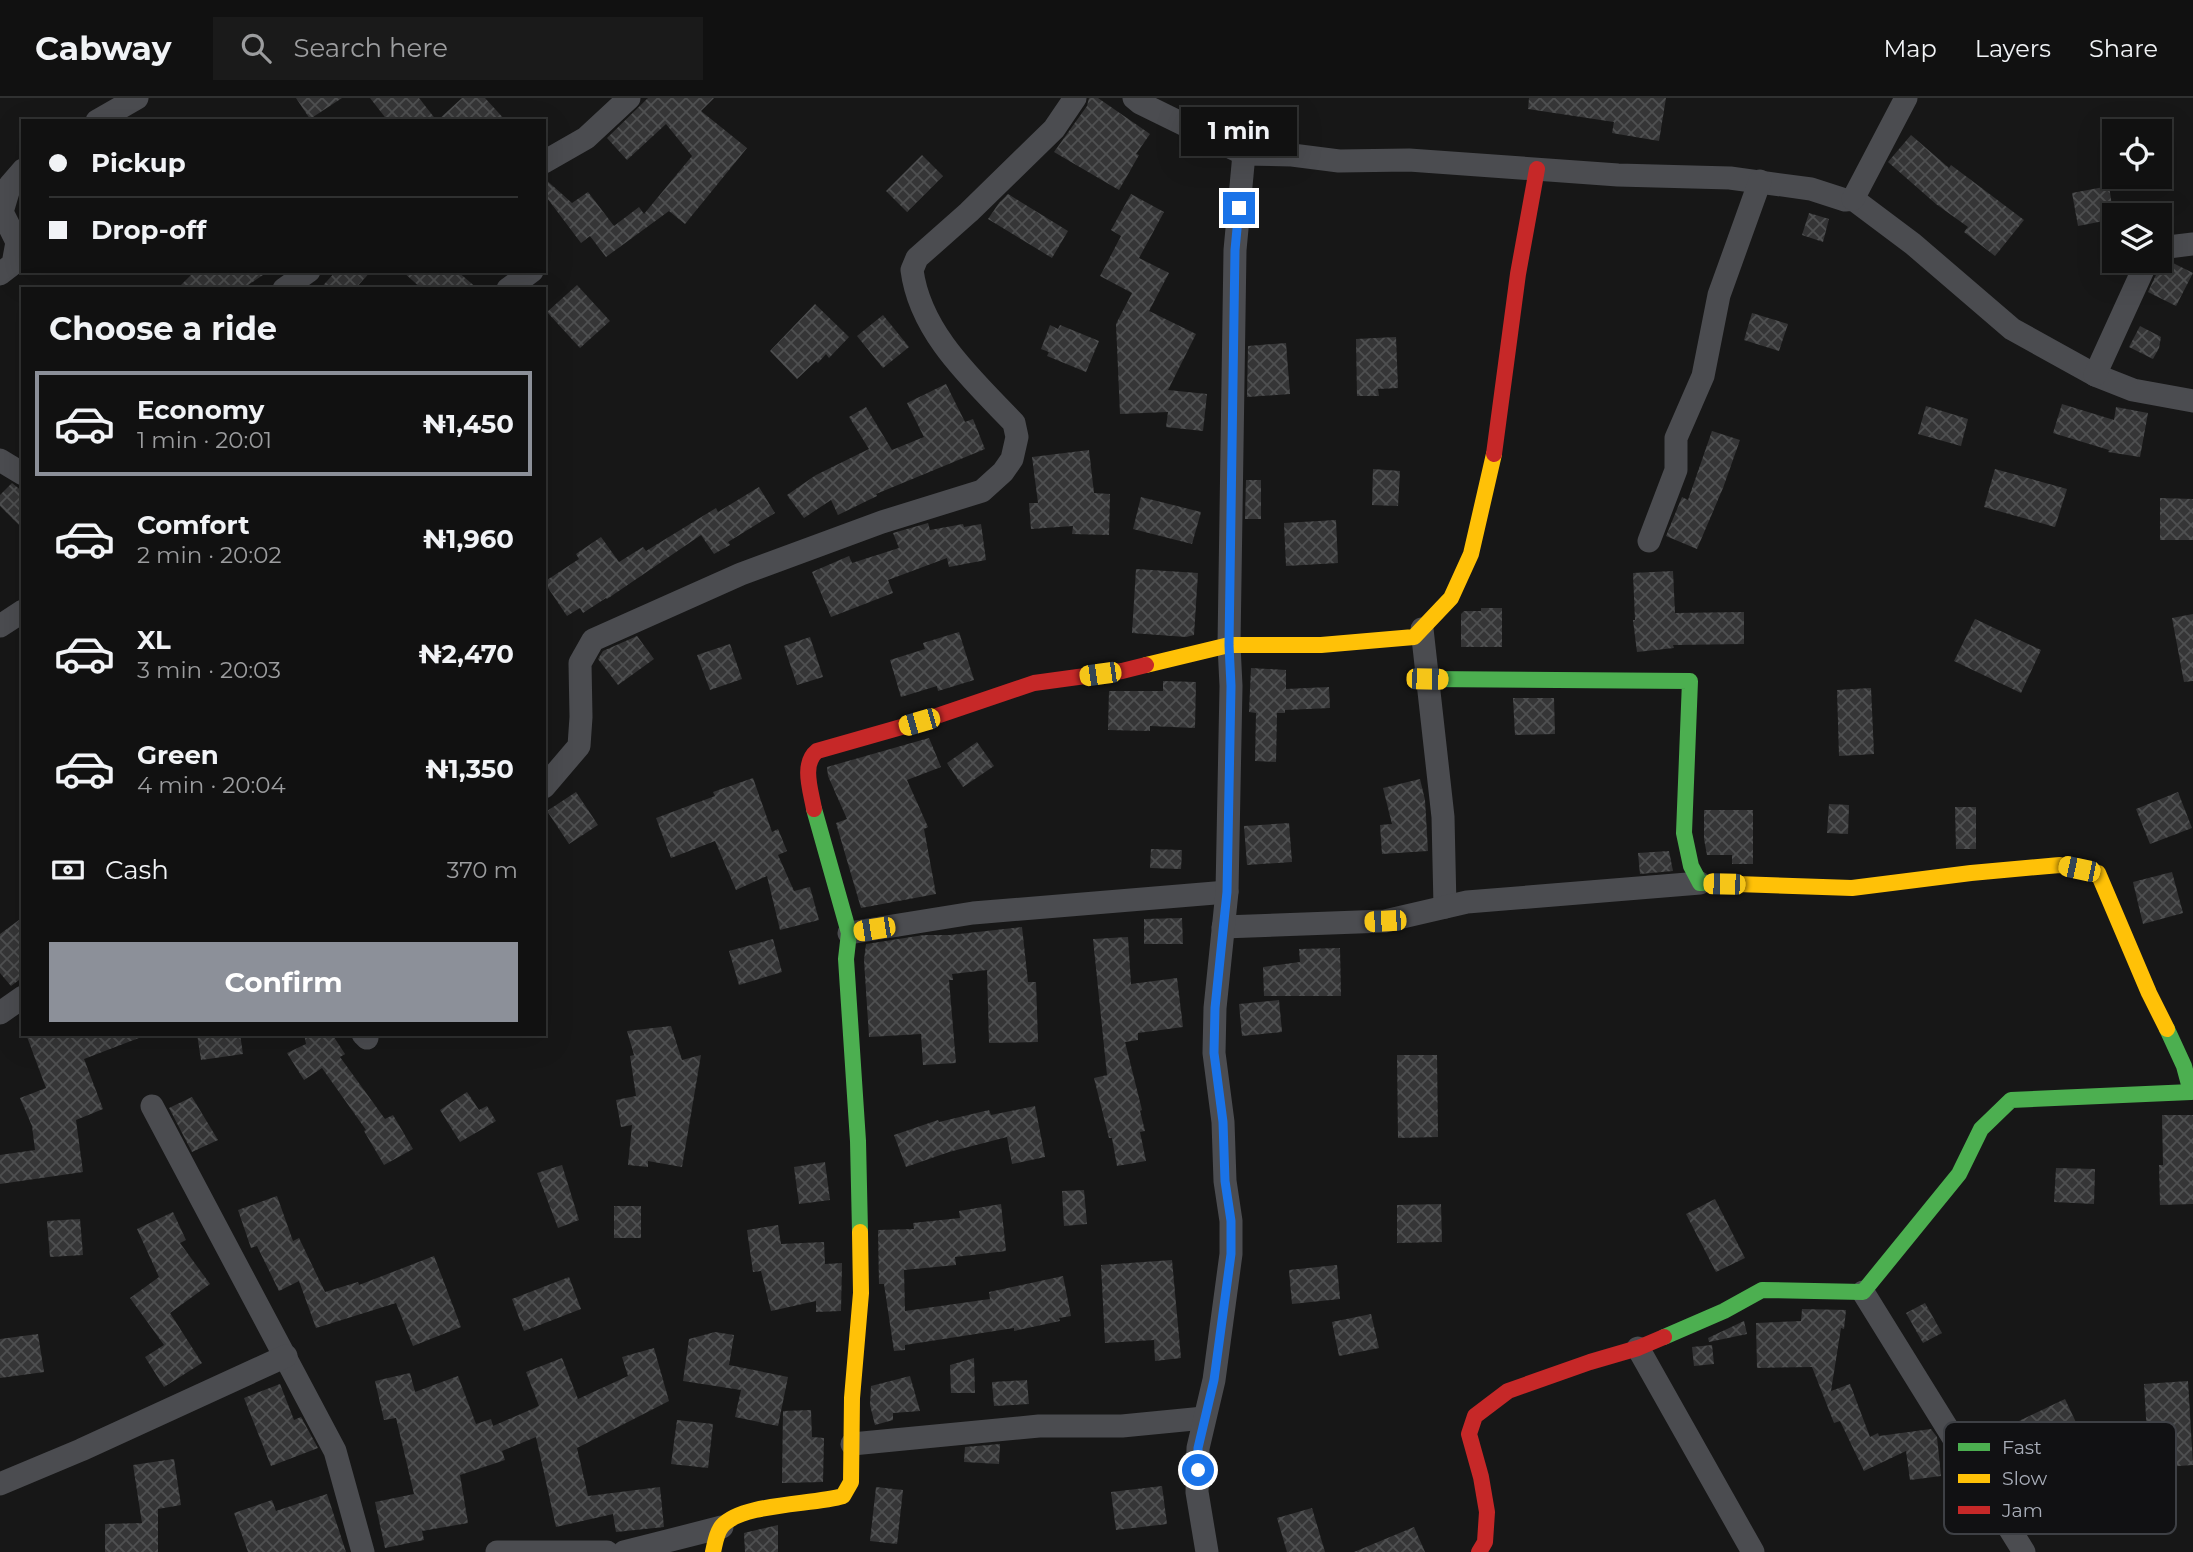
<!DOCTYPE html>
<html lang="en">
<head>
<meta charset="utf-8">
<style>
  body { margin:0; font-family:Montserrat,sans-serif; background:#1a1a1a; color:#f1f3f6; height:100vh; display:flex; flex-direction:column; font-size:26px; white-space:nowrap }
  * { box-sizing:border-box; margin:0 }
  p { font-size:23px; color:#9c9d9f }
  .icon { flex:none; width:38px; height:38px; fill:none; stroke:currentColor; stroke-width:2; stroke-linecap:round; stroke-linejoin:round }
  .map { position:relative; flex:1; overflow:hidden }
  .drawer { position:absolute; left:21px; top:189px; width:525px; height:749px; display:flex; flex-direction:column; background:#111; border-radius:0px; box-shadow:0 7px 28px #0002,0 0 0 2px #303131 }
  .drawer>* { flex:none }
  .top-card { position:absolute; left:21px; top:21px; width:525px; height:154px; border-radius:0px; box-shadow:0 7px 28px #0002,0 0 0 2px #303131; display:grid; align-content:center; height:154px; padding:0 28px; background:#111 }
  .controls { position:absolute; left:2102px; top:21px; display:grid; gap:14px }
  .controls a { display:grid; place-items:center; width:70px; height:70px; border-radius:0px; background:#111; box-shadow:0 7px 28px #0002,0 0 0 2px #303131; font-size:35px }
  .end { position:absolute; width:32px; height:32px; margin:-16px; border:9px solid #1a73e8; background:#fff; box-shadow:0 0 0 4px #fff }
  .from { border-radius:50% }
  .bubble { position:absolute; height:49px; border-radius:0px; background:#111; box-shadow:0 7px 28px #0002,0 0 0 2px #303131; font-size:23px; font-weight:700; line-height:49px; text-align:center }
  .car { position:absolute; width:21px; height:42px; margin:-21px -10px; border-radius:9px; box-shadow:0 0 5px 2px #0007; background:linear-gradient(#f5c518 24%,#345 0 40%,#f5c518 0 76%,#345 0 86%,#f5c518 0) }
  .top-card b { display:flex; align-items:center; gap:24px; height:66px; font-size:26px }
  .top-card b+b { border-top:2px solid #303131 }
  .top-card i { width:18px; height:18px; background:#f1f3f6 }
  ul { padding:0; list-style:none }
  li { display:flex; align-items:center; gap:21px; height:105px; margin:0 14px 10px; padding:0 14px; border:4px solid transparent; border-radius:0px }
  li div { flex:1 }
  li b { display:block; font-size:26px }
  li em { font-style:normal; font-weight:700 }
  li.selected { border-color:#8c9099 }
  li>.icon { width:63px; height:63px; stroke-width:1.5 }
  h2 { padding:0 28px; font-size:32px; line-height:84px }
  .pay { display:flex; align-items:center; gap:18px; height:77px; padding:0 28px; font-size:26px }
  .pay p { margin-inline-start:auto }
  .primary-button { display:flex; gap:14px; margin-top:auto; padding:14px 28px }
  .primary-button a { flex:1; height:80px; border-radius:0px; background:#8c9099; color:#fff; font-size:28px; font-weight:700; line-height:80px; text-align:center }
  header { display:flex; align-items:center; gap:42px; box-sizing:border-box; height:98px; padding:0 35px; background:#111; border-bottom:2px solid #303131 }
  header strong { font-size:33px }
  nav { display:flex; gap:38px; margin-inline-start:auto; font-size:24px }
  .search { width:490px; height:63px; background:#1a1a1a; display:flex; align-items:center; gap:18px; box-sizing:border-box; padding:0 24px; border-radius:0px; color:#9c9d9f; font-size:26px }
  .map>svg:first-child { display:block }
  .building { fill:url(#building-cross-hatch) }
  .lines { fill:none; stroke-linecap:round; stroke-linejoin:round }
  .street { stroke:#4b4c50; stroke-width:23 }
  .fast { stroke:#4caf50; stroke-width:16 }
  .slow { stroke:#ffc107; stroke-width:16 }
  .jam { stroke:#c62828; stroke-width:16 }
  .route { stroke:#1a73e8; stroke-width:9 }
  .key { fill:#111113; stroke:#3e4045; stroke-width:2 }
  .key-label { font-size:19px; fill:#a8adb8 }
</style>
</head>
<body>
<header>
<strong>Cabway</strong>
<div class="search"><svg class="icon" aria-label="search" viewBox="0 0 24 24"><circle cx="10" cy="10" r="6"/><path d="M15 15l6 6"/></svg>Search here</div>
<nav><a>Map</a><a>Layers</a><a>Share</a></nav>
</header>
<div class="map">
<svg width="2193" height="1454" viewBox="0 0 2193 1454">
  <defs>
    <pattern id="building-cross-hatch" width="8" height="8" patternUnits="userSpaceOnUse" patternTransform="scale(1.75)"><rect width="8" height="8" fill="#353536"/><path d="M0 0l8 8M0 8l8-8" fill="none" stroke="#4f5051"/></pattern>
  </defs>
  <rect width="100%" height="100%" fill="#171717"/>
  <g class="building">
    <path d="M296,0H342L310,21Z"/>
    <path d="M370,0H419L437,23H388Z"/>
    <path d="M462,0H485L506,23H437Z"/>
    <path d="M648,0H714L701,13L747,50L685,126L669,113L606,159L590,138L581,145L544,96V80L572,105L588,94L614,128L639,109L644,116L692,58L666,26L627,62L607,40Z"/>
    <path d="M1089,0H1098L1150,36L1136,56L1139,57L1119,92L1054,54L1087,8Z"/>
    <path d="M1529,0H1666L1659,43L1612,35L1614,24L1528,11Z"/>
    <path d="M1911,37L1949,70L1951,67L2024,122L1995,158L1964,134L1968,129L1936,106L1888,64Z"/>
    <path d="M922,57L943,78L907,114L886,93Z"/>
    <path d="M2109,88L2114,121L2078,128L2072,95Z"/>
    <path d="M1008,96L1068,133L1052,160L988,121L999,105Z"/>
    <path d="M1131,96L1164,114L1139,160L1169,175L1149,213L1196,236L1168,292L1207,296L1203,333L1166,329L1168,314L1120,316L1116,226L1132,195L1100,178L1121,138L1111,132Z"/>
    <path d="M1809,115L1829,121L1823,144L1802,137Z"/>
    <path d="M2169,163L2193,175L2176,208L2148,194L2162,164Z"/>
    <path d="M195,173H269L242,191H177Z"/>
    <path d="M336,173H371L355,191H320Z"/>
    <path d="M402,173H457L478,191H422Z"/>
    <path d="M577,187L610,223L580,250L547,214Z"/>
    <path d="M815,206L849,239L829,260L826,256L818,265L816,263L797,281L770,253Z"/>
    <path d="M1752,215L1788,226L1779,253L1744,242Z"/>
    <path d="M883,217L909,249L883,270L857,238Z"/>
    <path d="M1050,227L1058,231L1060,227L1099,243L1086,274L1047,258L1049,254L1041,251Z"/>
    <path d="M2140,228L2161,239L2159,250L2153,261L2129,249Z"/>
    <path d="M1396,239L1398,290L1378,291L1379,298H1357L1356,241Z"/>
    <path d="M1286,245L1290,296L1247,299L1248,248Z"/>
    <path d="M946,286L965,324L973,321L985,351L876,396L877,398L838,417L831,402L804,420L787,397L816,377L869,351L849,319L866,309L892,352L924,339L907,305Z"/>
    <path d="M2062,306L2114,322L2116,309L2148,315L2140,359L2108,354L2109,352L2053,335Z"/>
    <path d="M1926,308L1968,321L1961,348L1918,336Z"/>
    <path d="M1712,333L1740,342L1723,390L1697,451L1666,438L1682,399L1688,402Z"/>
    <path d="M1089,352L1094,395L1110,396L1109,437L1072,436L1073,428L1031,431L1029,405H1038L1032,359Z"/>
    <path d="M1373,371L1400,373L1398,408L1372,407Z"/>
    <path d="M1995,371L2067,391L2055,429L1984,409Z"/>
    <path d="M1246,382H1261V421H1245Z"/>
    <path d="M12,385L23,394V431L0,408V397Z"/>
    <path d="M759,389L775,415L728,444L730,447L714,456L701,437L607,501L606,500L583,515L580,510L567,518L544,484L579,461L576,456L601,439L619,464L643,449L646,453L716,410L718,414Z"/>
    <path d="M1141,399L1201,414L1192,446L1133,431Z"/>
    <path d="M2160,400L2193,401V442H2160Z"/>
    <path d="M1336,422L1338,465L1286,468L1284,425Z"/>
    <path d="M928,425L930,432L963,426L964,429L981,426L986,462L949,469L947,460L888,482L893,495L831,519L812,474L849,458L852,465L899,450L893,435Z"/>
    <path d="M1136,471L1198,475L1194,537L1186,539L1132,535Z"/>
    <path d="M1673,473L1675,515L1744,514V546L1673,547L1674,550L1637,554L1633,522H1635L1633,475Z"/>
    <path d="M1481,510H1502V549H1461V516L1464,513H1481Z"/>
    <path d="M2193,516V583L2184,584L2172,520Z"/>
    <path d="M1975,521L2041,552L2021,595L1954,563Z"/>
    <path d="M959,534L974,582L938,593L937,588L901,599L890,562L925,551L923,545Z"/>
    <path d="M637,538L654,561L618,587L598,561L603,553Z"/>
    <path d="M810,539L823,579L797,587L784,548Z"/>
    <path d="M730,546L742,581L710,592L697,557Z"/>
    <path d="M1251,570L1286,572V591L1329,589L1330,610L1285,612V615H1277L1276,664L1255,663L1256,615L1249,614Z"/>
    <path d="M1163,583L1196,584L1195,630L1150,628V633L1108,632L1109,593H1163Z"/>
    <path d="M1871,590L1874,656L1839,658L1837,592Z"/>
    <path d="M1513,600H1554L1555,636L1515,637Z"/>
    <path d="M929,640L941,669L907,682L928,729L924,731L936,796L861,810L836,725L847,721L828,678L827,669Z"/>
    <path d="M977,644L994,668L963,689L947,665Z"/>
    <path d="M753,680L772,734L778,731L787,753L778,757L794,793L810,789L819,822L780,832L767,778L736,792L715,743L671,760L656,720L715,698L713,694Z"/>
    <path d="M1420,681L1425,702L1428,753L1382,756L1380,727L1392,726L1383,690Z"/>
    <path d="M576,694L598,727L569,746L547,713Z"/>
    <path d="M2178,694L2192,730L2150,746L2136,711Z"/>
    <path d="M1829,706L1849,707L1848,736L1827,735Z"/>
    <path d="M1955,709H1976V751H1956Z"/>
    <path d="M1704,712H1753V766H1732V757H1707L1704,741Z"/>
    <path d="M1289,725L1292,764L1247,767L1244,728Z"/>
    <path d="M1151,751L1182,752L1181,771L1150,770Z"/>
    <path d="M1669,753L1673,773L1640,776L1638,755Z"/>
    <path d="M2172,774L2183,815L2143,826L2133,784Z"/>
    <path d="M23,819V879L11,888L0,875V836Z"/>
    <path d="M1182,820L1183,846H1144V821Z"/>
    <path d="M1022,829L1028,884H1036L1038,944L989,945L987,872L952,876L953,882H949L956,965L923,967L921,936L869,939L864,862L866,846L924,837H950Z"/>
    <path d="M1128,839L1131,886L1177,880L1183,929L1138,935V942L1125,944L1142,1012L1140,1013L1145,1033L1140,1034L1146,1063L1117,1068L1112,1040H1109L1094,980L1107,977L1093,841Z"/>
    <path d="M773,841L782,874L739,887L729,853Z"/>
    <path d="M1340,850L1341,898H1264L1263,869L1300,864L1299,851Z"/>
    <path d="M1279,902L1282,934L1242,938L1239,906Z"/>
    <path d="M671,928L682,962L701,957L682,1069L648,1063V1069L628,1067L632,1027L621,1029L616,1002L636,998L630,958L634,957L627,933Z"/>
    <path d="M26,936L144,938L84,961L103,1011L76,1022L83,1074L0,1086V1057L35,1052L32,1028L20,1000L46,990Z"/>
    <path d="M197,936H240L243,956L201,962Z"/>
    <path d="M304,936H332L345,956L340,959L385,1021L393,1017L413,1051L384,1067L364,1033L366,1032L322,970L304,982L287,955L306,946Z"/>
    <path d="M1397,957H1437L1438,1039L1398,1040Z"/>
    <path d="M467,994L479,1012L487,1008L496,1023L460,1044L440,1012Z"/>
    <path d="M192,999L218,1042L192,1054L169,1010Z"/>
    <path d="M1035,1008L1045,1059L1012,1066L1007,1039L949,1054L906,1069L894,1037L938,1022L939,1024L989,1012L991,1017Z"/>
    <path d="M2162,1017H2193V1106L2160,1107L2159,1067H2163Z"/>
    <path d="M825,1064L830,1102L799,1106L794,1069Z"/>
    <path d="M562,1067L579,1122L558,1130L537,1075Z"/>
    <path d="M2056,1070L2095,1071L2094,1106L2054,1104Z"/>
    <path d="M1084,1092L1087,1126L1064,1128L1062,1093Z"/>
    <path d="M277,1098L293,1143L299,1140L325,1194L358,1184L359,1187L434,1158L461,1229L413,1248L396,1205L316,1230L299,1183L279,1193L257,1148L251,1150L238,1112Z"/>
    <path d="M1715,1101L1745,1160L1716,1174L1686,1116Z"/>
    <path d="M1001,1106L1006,1153L955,1159L956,1167L904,1172L905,1213L990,1201L989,1194L1063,1178L1071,1218L1059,1220L1060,1223L1014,1233V1230L905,1247V1252L894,1253L884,1186H879L878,1132L914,1131L913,1125L960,1120L959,1113Z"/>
    <path d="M1441,1106L1442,1144L1397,1145V1107Z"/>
    <rect x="614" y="1108" width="27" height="32"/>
    <path d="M173,1114L186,1142L180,1145L210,1186L170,1215L202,1265L164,1289L145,1259L164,1247L130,1200L159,1179L137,1131Z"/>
    <path d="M80,1121L83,1157L50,1159L47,1123Z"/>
    <path d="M778,1127L781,1146L824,1144L825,1166L842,1165L841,1213L816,1214V1203L771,1213L761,1173L753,1174L747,1132Z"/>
    <path d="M1172,1162L1181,1260L1155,1263L1154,1242L1105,1245L1101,1167Z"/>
    <path d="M1337,1167L1340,1201L1292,1206L1289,1172Z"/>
    <path d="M569,1179L581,1211L524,1233L512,1201Z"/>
    <path d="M1925,1205L1942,1235L1923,1245L1906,1215Z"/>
    <path d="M1802,1211L1846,1212L1844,1231L1841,1230L1831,1293L1850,1286L1870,1339L1878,1335L1879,1338L1931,1331L1937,1339L1941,1378L1910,1382L1906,1353L1864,1373L1840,1323L1834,1325L1812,1269L1757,1270L1756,1225L1801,1223Z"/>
    <path d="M1371,1216L1379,1250L1339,1258L1332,1224Z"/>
    <path d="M1744,1223L1747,1236L1709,1244L1708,1240Z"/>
    <path d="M715,1234L734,1237L729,1267L788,1279L778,1328L735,1319L741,1292L683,1283L689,1241Z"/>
    <path d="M38,1236L44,1274L0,1280V1241Z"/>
    <path d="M1712,1247L1714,1266L1694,1268L1692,1249Z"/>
    <path d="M654,1250L669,1303L577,1350L588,1398L660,1389L664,1429L616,1434L613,1416L556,1429L536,1339L502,1353L505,1362L460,1377L468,1425L422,1433L424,1442L385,1450L375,1404L414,1396L396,1320L384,1322L375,1283L410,1275L415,1294L458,1278L476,1326L491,1321L493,1328L539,1308L526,1274L562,1260L578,1301L628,1278L622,1259Z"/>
    <path d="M974,1260L975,1295H951L950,1267Z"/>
    <path d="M910,1278L920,1313L893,1315V1322L875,1327L870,1307L871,1288Z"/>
    <path d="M1027,1282L1029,1306L994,1308L992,1284Z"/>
    <path d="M2188,1283L2193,1367L2149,1370L2144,1286Z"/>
    <path d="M280,1286L294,1322L301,1319L318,1350L271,1368L244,1300Z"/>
    <path d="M2065,1301L2082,1337L2037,1359L2019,1323Z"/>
    <path d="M811,1312L812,1339L824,1340L823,1384L782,1385L783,1313Z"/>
    <path d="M677,1322L713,1326L708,1370L671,1366Z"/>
    <path d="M1000,1346L999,1366L964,1364L965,1349Z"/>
    <path d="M174,1361L181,1407L158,1411V1454H105V1426L142,1425L133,1367Z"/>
    <path d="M1162,1388L1167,1426L1116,1432L1111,1394Z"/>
    <path d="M876,1389L903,1392L897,1446L870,1443Z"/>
    <path d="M327,1396L346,1454H248L234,1415L272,1402L276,1413Z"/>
    <path d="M1312,1410L1325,1454H1287L1277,1420Z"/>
    <path d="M778,1427V1454H745L744,1435Z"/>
    <path d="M1414,1429L1425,1454H1354Z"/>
  </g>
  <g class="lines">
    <g class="street">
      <path d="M1134,0L1140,5L1244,56L1292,57L1339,63L1409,62L1618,77L1730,80L1811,91L1845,102L1853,101L1913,146L2012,231L2095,277L2133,292L2193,303"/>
      <path d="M97,23L137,0"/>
      <path d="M544,64L586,40L629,0"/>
      <path d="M1853,101L1906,0"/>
      <path d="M2160,150L2193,146"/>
      <path d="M0,176L13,166L17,144L2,114L10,87L23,72"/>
      <path d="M284,191L309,173"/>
      <path d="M508,191L532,173"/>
      <path d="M2095,277L2147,163"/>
      <path d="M0,362L23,376"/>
      <path d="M1649,443L1676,372V340L1703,278L1719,197L1760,83"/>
      <path d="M0,528L23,513"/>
      <path d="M1422,531L1443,719L1445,809"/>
      <path d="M544,689L579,648L581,619L580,565L593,542L741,476L882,424L982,393L1003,374L1012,361L1017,339L1014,325C973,282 920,235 912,172L917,160L969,114L1054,31L1075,0"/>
      <path d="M1223,829L1385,823L1467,804L1700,785"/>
      <path d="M849,835L973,815L1227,794"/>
      <path d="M0,915L23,899"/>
      <path d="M363,936L367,940"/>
      <path d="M152,1008L335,1353L363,1454"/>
      <path d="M1863,1194L2024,1454"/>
      <path d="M1638,1250L1753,1454"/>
      <path d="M852,1346L1039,1328H1122L1204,1320"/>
      <path d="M0,1386L81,1352L286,1258"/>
      <path d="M497,1454H607"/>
      <path d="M624,1454L722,1429"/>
      <path d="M1207,1454L1197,1394L1198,1350L1214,1282L1231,1156V1123L1225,1083L1223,1024L1214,955L1215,910L1227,794L1231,588L1229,547L1235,152L1244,56"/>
    </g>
    <g class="fast">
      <path d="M1427,581L1690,583L1684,735L1691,768L1700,785L1737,786"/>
      <path d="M814,711L849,835L846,861L858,1043L860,1134"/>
      <path d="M1664,1239L1724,1213L1762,1192L1863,1194L1959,1076L1981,1031L2011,1002L2191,994L2184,968L2167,931"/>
    </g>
    <g class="slow">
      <path d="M1146,567L1229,547H1321L1414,539L1451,500L1471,456L1494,356"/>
      <path d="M1737,786L1852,790L1971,775L2060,767L2098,775L2149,895L2167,931"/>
      <path d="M713,1454C715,1446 716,1435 722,1428C742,1405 813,1407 843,1398L851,1384L852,1300L861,1195L860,1134"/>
    </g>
    <g class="jam">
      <path d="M1494,356L1518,176L1537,71"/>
      <path d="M814,711C811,693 801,666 817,653L919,624L1034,585L1122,573L1146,567"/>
      <path d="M1479,1454L1485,1444L1487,1414L1481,1379L1469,1336L1475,1318L1508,1293L1590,1264L1638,1250L1664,1239"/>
    </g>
  </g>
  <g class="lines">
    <path class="route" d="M1198,1372V1350L1214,1282L1231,1156V1123L1225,1083L1223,1024L1214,955L1215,910L1227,794L1231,588L1229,547L1235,152L1239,110"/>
  </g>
  <rect x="1944" y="1324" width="232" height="112" rx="10" class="key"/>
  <rect x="1958" y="1345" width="32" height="8" fill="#4caf50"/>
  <rect x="1958" y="1376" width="32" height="9" fill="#ffc107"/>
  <rect x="1958" y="1408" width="32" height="8" fill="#c62828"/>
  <g class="key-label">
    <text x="2002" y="1356">Fast</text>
    <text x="2002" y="1387">Slow</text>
    <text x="2002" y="1419">Jam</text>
  </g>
</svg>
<div class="controls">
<a><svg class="icon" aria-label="locate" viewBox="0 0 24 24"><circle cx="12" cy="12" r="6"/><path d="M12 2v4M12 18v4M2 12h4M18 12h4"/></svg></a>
<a><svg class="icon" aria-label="layers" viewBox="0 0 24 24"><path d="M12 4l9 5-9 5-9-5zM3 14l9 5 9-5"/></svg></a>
</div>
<i class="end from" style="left:1198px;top:1372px"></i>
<i class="end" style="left:1239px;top:110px"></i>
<div class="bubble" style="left:1181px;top:9px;width:116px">1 min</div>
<i class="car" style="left:1100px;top:576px;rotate:262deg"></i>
<i class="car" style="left:1427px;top:581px;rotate:91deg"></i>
<i class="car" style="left:919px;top:624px;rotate:254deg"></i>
<i class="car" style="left:2079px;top:771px;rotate:282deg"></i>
<i class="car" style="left:1724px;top:786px;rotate:271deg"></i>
<i class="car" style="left:1385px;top:823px;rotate:267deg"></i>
<i class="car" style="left:874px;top:831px;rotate:261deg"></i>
<div class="top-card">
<b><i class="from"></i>Pickup</b>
<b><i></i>Drop-off</b>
</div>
<section class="drawer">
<h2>Choose a ride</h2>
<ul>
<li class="selected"><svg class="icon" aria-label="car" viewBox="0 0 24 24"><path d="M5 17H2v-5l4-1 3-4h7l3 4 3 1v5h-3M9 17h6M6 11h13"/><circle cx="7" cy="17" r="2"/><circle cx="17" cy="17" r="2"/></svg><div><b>Economy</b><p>1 min · 20:01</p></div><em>₦1,450</em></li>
<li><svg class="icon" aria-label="car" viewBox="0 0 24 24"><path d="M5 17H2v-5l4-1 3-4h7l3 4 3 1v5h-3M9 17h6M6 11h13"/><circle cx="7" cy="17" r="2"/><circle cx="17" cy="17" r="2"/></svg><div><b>Comfort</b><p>2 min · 20:02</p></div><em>₦1,960</em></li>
<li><svg class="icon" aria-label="car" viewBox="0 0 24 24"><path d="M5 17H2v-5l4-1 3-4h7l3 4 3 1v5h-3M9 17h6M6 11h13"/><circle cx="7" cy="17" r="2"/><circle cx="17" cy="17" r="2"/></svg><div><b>XL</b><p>3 min · 20:03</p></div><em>₦2,470</em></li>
<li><svg class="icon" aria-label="car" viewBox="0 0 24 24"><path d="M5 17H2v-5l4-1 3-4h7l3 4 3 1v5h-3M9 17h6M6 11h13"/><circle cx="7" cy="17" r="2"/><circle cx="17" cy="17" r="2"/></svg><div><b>Green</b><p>4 min · 20:04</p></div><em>₦1,350</em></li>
</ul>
<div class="pay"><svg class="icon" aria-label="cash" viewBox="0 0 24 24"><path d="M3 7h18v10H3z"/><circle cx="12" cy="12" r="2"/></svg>Cash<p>370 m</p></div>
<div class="primary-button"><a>Confirm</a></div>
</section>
</div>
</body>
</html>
